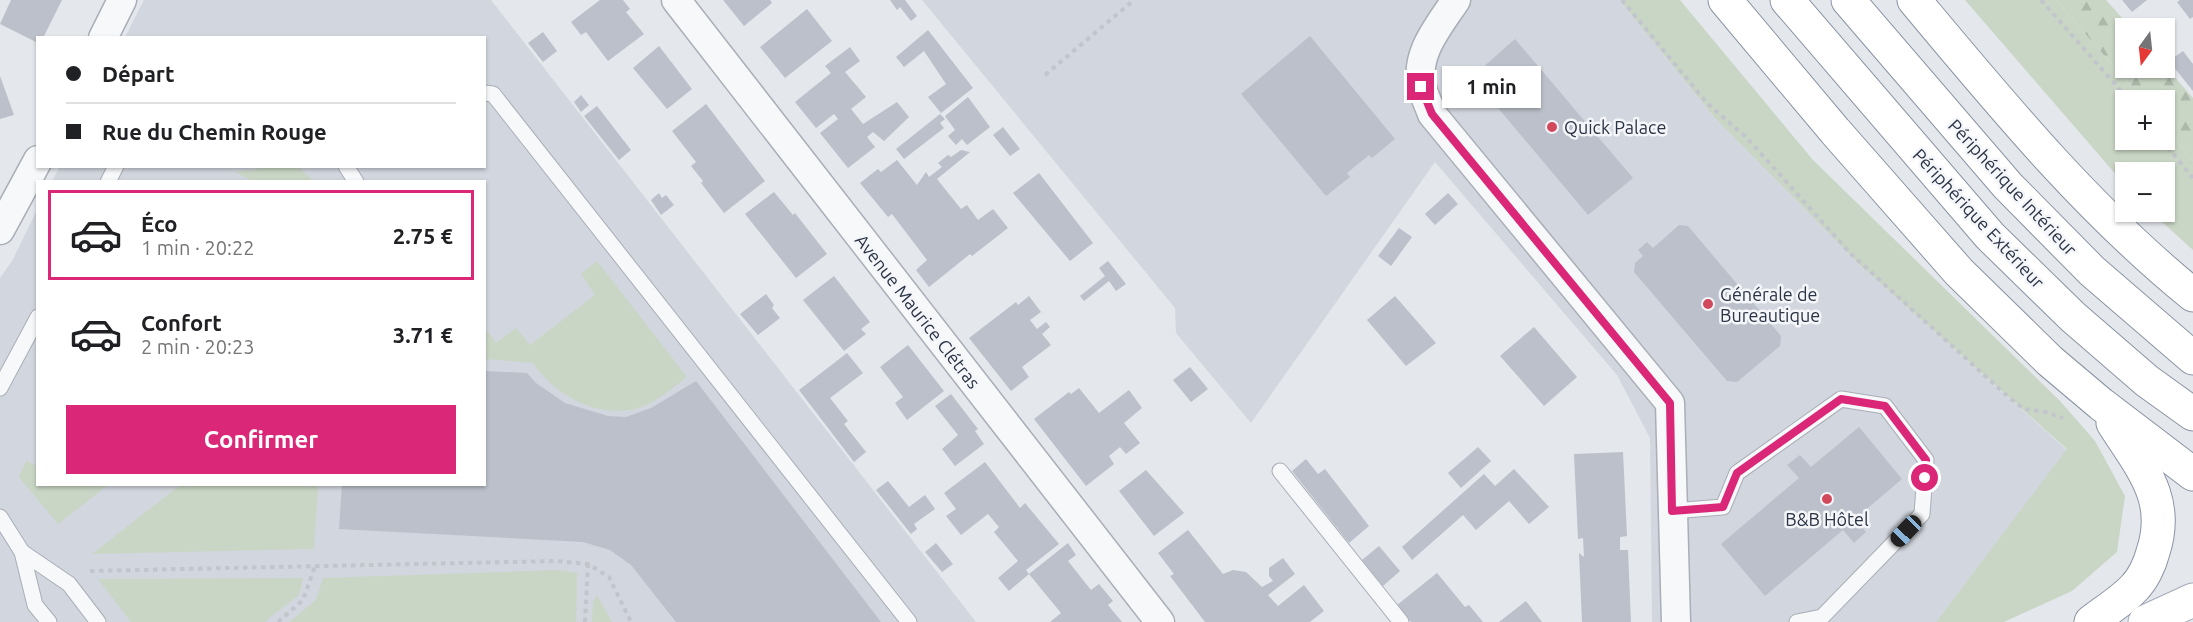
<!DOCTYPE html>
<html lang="fr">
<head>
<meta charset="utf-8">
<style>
  body { margin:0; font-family:Ubuntu,sans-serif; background:#f6f6f6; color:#202124; height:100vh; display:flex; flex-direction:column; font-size:22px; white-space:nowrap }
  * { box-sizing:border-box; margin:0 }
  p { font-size:20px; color:#757577 }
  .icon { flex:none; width:33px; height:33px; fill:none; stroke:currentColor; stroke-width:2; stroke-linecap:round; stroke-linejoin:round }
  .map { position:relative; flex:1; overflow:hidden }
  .drawer { position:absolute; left:36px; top:180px; width:450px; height:306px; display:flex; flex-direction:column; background:#fff; border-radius:0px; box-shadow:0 2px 4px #0004 }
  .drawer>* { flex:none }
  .top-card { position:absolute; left:36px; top:36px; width:450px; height:132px; border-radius:0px; box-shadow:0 2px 4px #0004; display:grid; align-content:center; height:132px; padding:0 30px; background:#fff }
  .needle { width:39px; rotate:195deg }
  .fabs { position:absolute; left:2115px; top:18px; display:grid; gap:12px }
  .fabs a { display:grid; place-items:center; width:60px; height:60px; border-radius:0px; background:#fff; box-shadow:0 2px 4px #0004; font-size:30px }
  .end { position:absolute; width:27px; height:27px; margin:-14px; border:8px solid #db2777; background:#fff; box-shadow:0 0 0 3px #fff }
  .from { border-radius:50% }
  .bubble { position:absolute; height:42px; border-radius:0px; background:#fff; box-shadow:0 2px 4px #0004; font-size:20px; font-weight:700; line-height:42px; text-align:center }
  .car { position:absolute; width:18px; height:36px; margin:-18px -9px; border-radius:8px; box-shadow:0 0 4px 2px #0007; background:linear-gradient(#222 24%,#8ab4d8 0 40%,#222 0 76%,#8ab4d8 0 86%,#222 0) }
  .top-card b { display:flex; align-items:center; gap:21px; height:57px; font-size:22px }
  .top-card b+b { border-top:2px solid #e0e0e0 }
  .top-card i { width:15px; height:15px; background:#202124 }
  ul { padding:10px 0 0; list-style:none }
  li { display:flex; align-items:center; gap:18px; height:90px; margin:0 12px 9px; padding:0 18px; border:3px solid transparent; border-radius:0px }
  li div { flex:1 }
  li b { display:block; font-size:22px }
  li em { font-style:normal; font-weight:700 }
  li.selected { border-color:#db2777 }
  li>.icon { width:54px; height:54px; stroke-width:1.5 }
  .button { display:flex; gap:12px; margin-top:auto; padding:12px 30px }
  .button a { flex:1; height:69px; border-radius:0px; background:#db2777; color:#fff; font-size:24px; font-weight:700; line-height:69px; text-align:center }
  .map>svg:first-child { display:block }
  .built { fill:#d2d6de }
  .green { fill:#c9d6c5 }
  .forest { fill:url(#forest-firs) }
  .building { fill:#bbc0ca }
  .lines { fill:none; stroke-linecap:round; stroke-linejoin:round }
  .service-casing { stroke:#a9aeb7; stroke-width:17 }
  .minor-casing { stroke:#a9aeb7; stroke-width:31 }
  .primary-casing { stroke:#a3abb8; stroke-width:35 }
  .trunk-casing { stroke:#8b94a3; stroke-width:35 }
  .path { stroke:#c2c5cb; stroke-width:4; stroke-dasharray:4.5 4.5; stroke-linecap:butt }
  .service { stroke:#f7f8fa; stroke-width:15 }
  .minor { stroke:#f7f8fa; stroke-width:28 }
  .primary { stroke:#fff; stroke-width:33 }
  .trunk { stroke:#fff; stroke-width:33 }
  .route { stroke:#db2777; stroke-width:8 }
  .poi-dot { fill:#d1495b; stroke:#f4f6f9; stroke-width:2 }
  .labels { text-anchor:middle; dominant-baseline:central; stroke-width:5; stroke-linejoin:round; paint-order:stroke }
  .poi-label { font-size:18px; fill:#2b3445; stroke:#f4f6f9; text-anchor:start }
  .street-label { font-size:18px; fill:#2b3445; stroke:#f4f6f9 }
</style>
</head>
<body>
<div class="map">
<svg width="2193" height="622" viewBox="0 0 2193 622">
  <defs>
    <pattern id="forest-firs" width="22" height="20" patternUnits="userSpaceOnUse" patternTransform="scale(1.5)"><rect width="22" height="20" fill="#c9d6c5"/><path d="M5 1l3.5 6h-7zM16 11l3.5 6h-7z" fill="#adb8ab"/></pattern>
  </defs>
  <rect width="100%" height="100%" fill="#e4e7ec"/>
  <g class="built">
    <path d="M144,0H491L976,622H0V278L12,261L37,210L38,484H484V182L52,181L60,166H484V38L125,37Z"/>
    <path d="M922,0H1620L1715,118L1862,267L2067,450L1936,622H1652L1650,438L1617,375L1435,162L1251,423L1176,333L1175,308Z"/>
  </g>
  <g class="green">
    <path d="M1620,0H1680L1813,160L2061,402L2095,441L2125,496L2117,552L2072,591L2004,622H1936L2067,449L1862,267L1715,118Z"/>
    <path d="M1965,0H2056L2143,100H2126V140H2164L2165,126L2193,161V250L2151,212H2164V172H2126L2125,185Z"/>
    <path d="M265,166L300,168L313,181H252L235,172L254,170Z"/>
    <path d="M597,261L687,377C671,389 655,404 635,409C596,418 555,395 533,363L485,359V328L496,343L516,328L530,345L595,295L581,274Z"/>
    <path d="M26,461L37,466L38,484L108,485L58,524L19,477Z"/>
    <path d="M180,485H318L314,549L92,554Z"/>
    <path d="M558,570L577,573L576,622H289L316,600L323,578Z"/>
    <path d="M303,578L299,595L264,622H131L98,579Z"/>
    <path d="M597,595L612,622H592L593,602Z"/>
  </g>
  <path class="forest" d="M2056,0H2106L2131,28H2126V68H2164L2165,66L2193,98V161L2165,126L2164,100H2143Z"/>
  <g class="building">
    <path d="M11,0H62L43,38H38V43L0,24Z"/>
    <path d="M600,0H623L630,9L626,12L644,34L608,61L586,32L581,35L571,22Z"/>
    <path d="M723,0H770L772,3L744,26Z"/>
    <path d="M890,0H905L917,16L911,21L900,7L897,10Z"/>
    <path d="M2122,0H2147L2132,12Z"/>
    <path d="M2180,0H2193V17L2190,19L2177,2Z"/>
    <path d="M807,9L832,41L785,78L760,47Z"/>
    <path d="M928,30L973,88L941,113L928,97L946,84L924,51L904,67L896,57Z"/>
    <path d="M543,32L557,51L543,62L528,43Z"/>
    <path d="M1310,36L1395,139L1372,158L1369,155L1347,173L1350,177L1326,196L1241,94Z"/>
    <path d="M1515,39L1633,178L1588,215L1472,77Z"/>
    <path d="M659,46L692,89L667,109L633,68Z"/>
    <path d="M850,47L860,61L845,72L866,97L851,109L863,124L897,102L909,117L884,141L873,132L867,137L875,147L848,168L820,133L838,119L834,114L816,128L795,102L831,73L825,66Z"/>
    <path d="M2183,51L2193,64V91L2169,61Z"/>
    <path d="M0,76L14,115L0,119Z"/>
    <path d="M581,95L589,105L581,112L574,102Z"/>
    <path d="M968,97L990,127L967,145L962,139L956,145L948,136L955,130L945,116Z"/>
    <path d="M706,104L765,181L724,213L701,183L703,181L691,166L696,162L672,131Z"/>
    <path d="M597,106L631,150L619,160L584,116Z"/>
    <path d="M940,114L945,119L940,123L944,128L904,159L896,149Z"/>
    <path d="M1003,127L1020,149L1010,156L993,135Z"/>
    <path d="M961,150L970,152L937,179L961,209L967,205L978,220L993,209L1008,228L972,256L970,254L929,287L916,270L927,260L892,214L888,217L860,183L878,169L881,172L897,160L917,185L926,172L929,177L942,167L938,163L948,155L951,157Z"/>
    <path d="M1039,173L1093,243L1070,261L1013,193Z"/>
    <path d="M774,192L793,215L795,213L827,254L796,278L745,214Z"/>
    <path d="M659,193L662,198L666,195L674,205L661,215L651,200Z"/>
    <path d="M1448,193L1458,204L1435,225L1425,214Z"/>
    <path d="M1679,225L1688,226L1781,336L1780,346L1737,382L1727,381L1634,272L1635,263L1643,256L1638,250L1647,242L1653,248Z"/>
    <path d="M1399,228L1412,237L1391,266L1378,256Z"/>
    <path d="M1108,261L1126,284L1116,291L1109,281L1084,301L1080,296L1105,276L1099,268Z"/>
    <path d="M834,276L870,322L861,329L866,334L844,351L803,300Z"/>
    <path d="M766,294L774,305L772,308L780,318L758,335L740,314Z"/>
    <path d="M1029,296L1041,312L1030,320L1037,329L1046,322L1050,327L1042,334L1051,345L1022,367L1029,377L1011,391L969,338L1016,302L1018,305Z"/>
    <path d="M1395,296L1436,343L1406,366L1367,320Z"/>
    <path d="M1534,327L1577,377L1544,406L1500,356Z"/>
    <path d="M908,345L944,391L907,420L895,403L903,397L880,367Z"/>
    <path d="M847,353L863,373L830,398L848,421L844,424L866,452L854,462L799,390Z"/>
    <path d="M1190,367L1208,389L1191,402L1173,380Z"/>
    <path d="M484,371L527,373L536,383L565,403L608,416L626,417L651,408L696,381L881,622H676L631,565L610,550L583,542L339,529L342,484H484Z"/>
    <path d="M1079,388L1099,413L1129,390L1142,408L1124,423L1140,443L1126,454L1120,447L1109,456L1114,464L1086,486L1034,419L1069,392L1071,394Z"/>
    <path d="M951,394L978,429L975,431L984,444L955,466L942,449L958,435L935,406Z"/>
    <path d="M1859,427L1902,479L1855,519L1866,532L1854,543L1843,530L1765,596L1721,544L1799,478L1787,465L1800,455L1811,467Z"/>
    <path d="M1478,447L1491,461L1461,488L1448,473Z"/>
    <path d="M1623,452L1627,536L1620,537V550H1628L1631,622H1582L1579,553L1584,557L1583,538L1578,539L1574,454Z"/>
    <path d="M1306,459L1318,474L1325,469L1369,526L1349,543L1292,471Z"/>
    <path d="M985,462L1020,508L1025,503L1059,544L1026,570L1029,574L1009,591L998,578L1018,561L994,532L999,527L988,514L961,535L946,516L956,509L944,493Z"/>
    <path d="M1514,469L1549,507L1529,524L1509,501L1476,530L1463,515L1412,560L1402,547L1484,474L1495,486Z"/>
    <path d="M1146,470L1184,513L1154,536L1119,491Z"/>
    <path d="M888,481L909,507L925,495L935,509L914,524L917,529L911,534L876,490Z"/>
    <path d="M1188,530L1223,574L1233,570L1246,572L1262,587L1273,581L1269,576V568L1283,558L1295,574L1268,595L1278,606L1304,585L1324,611L1310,622H1205L1170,576L1174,574L1158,553Z"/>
    <path d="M936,543L953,564L942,572L925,552Z"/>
    <path d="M1068,543L1076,555L1068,561L1091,590L1099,584L1113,601L1108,605L1122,622H1050L1061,613L1029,574Z"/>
    <path d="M1379,546L1400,571L1383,586L1362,560Z"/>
    <path d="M1437,573L1465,607L1469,605L1483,622H1411L1397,605Z"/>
    <path d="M1526,601L1542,622H1499Z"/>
  </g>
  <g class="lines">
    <defs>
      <g id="service">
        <path d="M484,93L493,94L909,622"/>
        <path d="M346,166L356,182"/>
        <path d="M108,182L116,166"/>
        <path d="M0,388L38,317"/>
        <path d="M1280,471L1401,622"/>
        <path d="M1672,511L1723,507L1737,473L1841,399L1885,406L1926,460L1922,514L1822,617L1797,622"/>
        <path d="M0,517L22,552L35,605L49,622"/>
        <path d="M22,552L69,584L98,622"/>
      </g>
      <g id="minor">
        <path d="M676,0L1160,622"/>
        <path d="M1456,0C1439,26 1414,54 1422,87C1424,96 1429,105 1432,114L1670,403L1676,622"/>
        <path d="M103,38L122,0"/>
        <path d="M0,230L38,160"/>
      </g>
      <path id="primary" d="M2145,622L2193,600"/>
      <g id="trunk">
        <path d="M1725,0L1835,131L1959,272L2050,361L2101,404L2193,474"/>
        <path d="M1787,0L1990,236L2073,317L2147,381L2193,414"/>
        <path d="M1848,0L2008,186L2092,271L2193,358"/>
        <path d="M1914,0C2001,104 2087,209 2193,295"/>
        <path d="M2091,622C2105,611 2122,601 2134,588C2143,579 2150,564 2153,552C2171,498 2140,466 2113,423"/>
      </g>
    </defs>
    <use href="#service" class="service-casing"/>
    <use href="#minor" class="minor-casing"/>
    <use href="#primary" class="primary-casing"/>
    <use href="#trunk" class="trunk-casing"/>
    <g class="path">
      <path d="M1622,0L1707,103L1747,138L1850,253L2005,394L2024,409L2045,412L2063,418"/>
      <path d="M2041,0L2129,100"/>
      <path d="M1045,75L1134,0"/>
      <path d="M2162,140L2193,178"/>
      <path d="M90,571L556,561L588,564L609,577L631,622"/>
      <path d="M278,622L303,600L315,566"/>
      <path d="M585,622L588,564"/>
    </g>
    <use href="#service" class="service"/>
    <use href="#minor" class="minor"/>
    <use href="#primary" class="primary"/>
    <use href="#trunk" class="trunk"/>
  </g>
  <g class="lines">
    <path class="route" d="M1421,87L1432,114L1670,403L1672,511L1723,507L1737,473L1841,399L1885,406L1926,460L1925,478"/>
  </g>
  <g class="poi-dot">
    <circle cx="1552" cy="127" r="6"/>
    <circle cx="1708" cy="304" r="6"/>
    <circle cx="1827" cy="499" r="6"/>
  </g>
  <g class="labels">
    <g class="poi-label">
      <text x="1564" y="127">Quick Palace</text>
      <text x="1720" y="294">Générale de<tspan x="1720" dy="21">Bureautique</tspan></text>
      <text x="1827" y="519" text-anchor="middle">B&amp;B Hôtel</text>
    </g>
    <g class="street-label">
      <text transform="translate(2013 187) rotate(47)">Périphérique Intérieur</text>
      <text transform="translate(1979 218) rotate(47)">Périphérique Extérieur</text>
      <text transform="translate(918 311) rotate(52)">Avenue Maurice Clétras</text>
    </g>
  </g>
</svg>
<div class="fabs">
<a><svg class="needle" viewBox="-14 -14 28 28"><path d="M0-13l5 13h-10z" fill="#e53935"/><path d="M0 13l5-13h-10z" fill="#757577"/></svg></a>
<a>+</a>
<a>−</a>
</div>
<i class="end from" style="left:1925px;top:478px"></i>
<i class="end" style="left:1421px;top:87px"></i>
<div class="bubble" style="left:1442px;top:66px;width:99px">1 min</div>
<i class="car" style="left:1906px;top:531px;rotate:224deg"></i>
<div class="top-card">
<b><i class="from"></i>Départ</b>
<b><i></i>Rue du Chemin Rouge</b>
</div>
<section class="drawer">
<ul>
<li class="selected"><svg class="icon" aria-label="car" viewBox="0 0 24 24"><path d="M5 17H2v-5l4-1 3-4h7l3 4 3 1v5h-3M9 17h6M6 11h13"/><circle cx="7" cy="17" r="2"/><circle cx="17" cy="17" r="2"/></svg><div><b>Éco</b><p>1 min · 20:22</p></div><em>2.75 €</em></li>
<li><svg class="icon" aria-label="car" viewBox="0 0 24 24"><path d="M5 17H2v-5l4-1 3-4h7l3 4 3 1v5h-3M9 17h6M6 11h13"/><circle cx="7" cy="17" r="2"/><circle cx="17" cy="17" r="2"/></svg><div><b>Confort</b><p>2 min · 20:23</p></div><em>3.71 €</em></li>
</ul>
<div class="button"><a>Confirmer</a></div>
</section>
</div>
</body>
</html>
